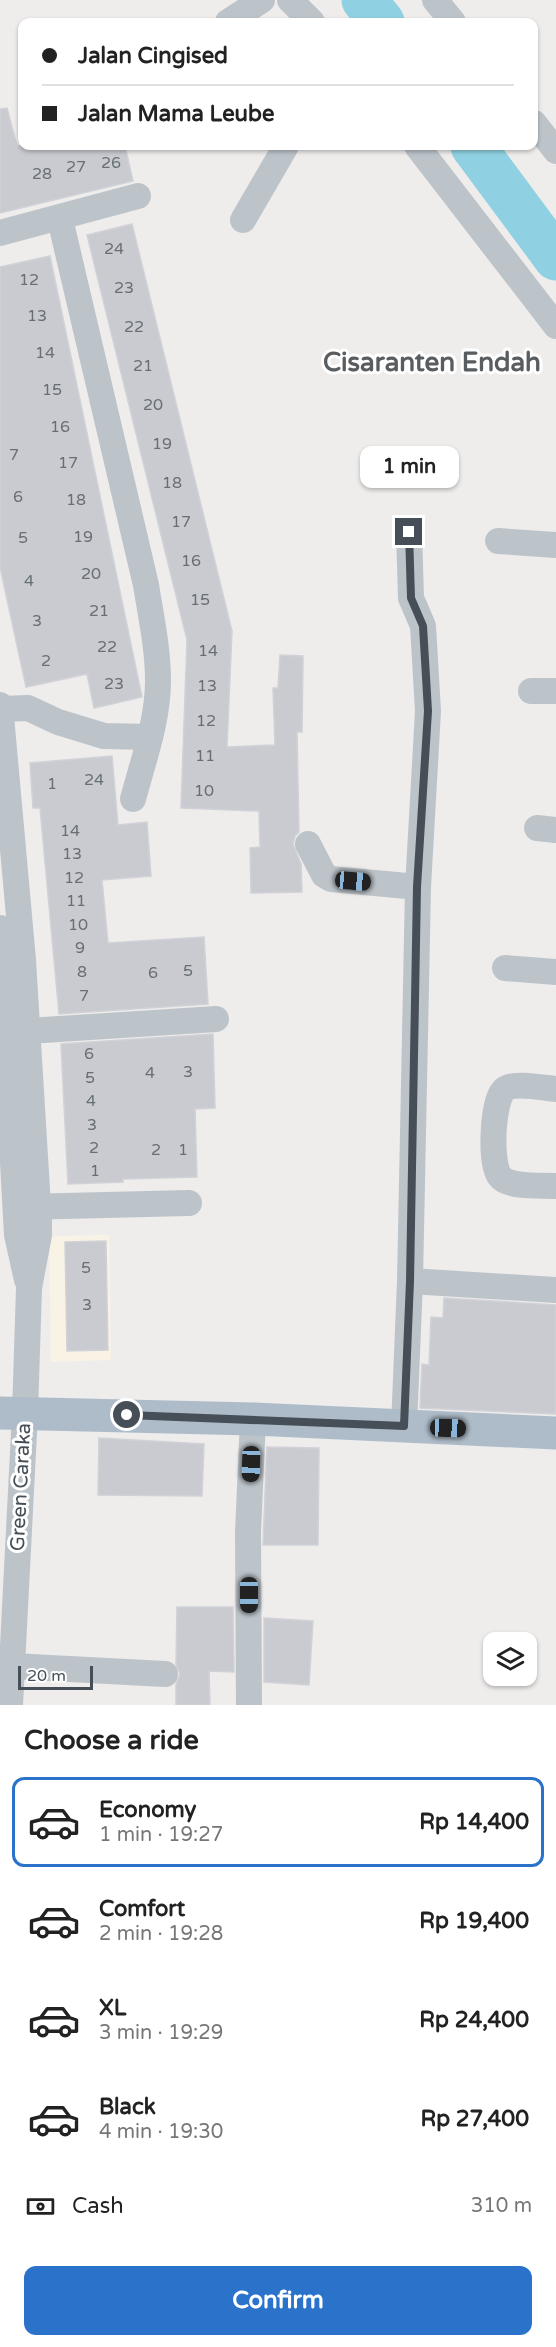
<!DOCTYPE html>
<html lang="en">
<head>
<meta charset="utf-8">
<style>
  body { margin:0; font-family:"Varela Round",sans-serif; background:#f2f2f2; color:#222; height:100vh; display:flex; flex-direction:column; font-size:22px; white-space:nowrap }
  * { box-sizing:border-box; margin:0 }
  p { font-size:20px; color:#767676 }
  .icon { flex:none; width:33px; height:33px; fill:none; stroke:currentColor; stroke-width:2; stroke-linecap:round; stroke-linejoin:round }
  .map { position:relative; height:1705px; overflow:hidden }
  .drawer { display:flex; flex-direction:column; background:#fff; flex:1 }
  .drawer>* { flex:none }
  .banner { position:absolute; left:18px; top:18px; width:520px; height:132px; border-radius:12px; box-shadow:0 2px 4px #0004; display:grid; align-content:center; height:132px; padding:0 24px; background:#fff }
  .controls { position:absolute; left:483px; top:1632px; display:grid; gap:12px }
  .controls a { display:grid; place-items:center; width:54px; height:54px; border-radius:12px; background:#fff; box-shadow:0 2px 4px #0004; font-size:30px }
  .scale { position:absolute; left:18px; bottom:15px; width:75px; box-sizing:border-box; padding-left:6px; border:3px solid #464f57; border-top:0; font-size:16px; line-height:21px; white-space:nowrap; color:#464f57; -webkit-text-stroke:4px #fff; paint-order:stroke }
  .end { position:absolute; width:27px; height:27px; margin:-14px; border:8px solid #464f57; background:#fff; box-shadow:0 0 0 3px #fff }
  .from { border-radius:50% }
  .bubble { position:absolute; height:42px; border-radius:12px; background:#fff; box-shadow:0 2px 4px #0004; font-size:20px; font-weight:700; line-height:42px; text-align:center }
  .car { position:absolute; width:18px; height:36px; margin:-18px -9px; border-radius:8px; box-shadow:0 0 4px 2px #0007; background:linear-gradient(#222 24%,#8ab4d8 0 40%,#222 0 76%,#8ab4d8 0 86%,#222 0) }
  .banner b { display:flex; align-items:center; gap:21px; height:57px; font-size:22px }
  .banner b+b { border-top:2px solid #e0e0e0 }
  .banner i { width:15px; height:15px; background:#222 }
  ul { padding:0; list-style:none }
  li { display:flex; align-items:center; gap:18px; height:90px; margin:0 12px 9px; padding:0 12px; border:3px solid transparent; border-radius:12px }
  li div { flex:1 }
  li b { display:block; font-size:22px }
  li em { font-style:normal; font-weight:700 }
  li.selected { border-color:#2b72ca }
  li>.icon { width:54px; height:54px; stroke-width:1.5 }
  h2 { padding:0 24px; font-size:27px; line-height:72px }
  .pay { display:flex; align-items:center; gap:15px; height:66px; padding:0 24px; font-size:22px }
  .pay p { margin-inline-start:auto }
  .action { display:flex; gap:12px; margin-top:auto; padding:12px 24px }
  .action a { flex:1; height:69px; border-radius:12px; background:#2b72ca; color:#fff; font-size:24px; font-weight:700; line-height:69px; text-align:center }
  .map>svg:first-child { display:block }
  .commercial { fill:#f9f3e6 }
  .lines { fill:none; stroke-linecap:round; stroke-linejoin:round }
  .river { stroke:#8fd1e2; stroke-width:45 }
  .building { fill:#cacbd0; stroke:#d0d2d7; stroke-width:1.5 }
  .minor { stroke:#bcc4ca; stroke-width:26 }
  .major { stroke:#aebcc9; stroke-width:33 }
  .route { stroke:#464f57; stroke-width:8 }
  .labels { text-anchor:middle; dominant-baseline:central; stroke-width:6; stroke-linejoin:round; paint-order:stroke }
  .number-label { font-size:16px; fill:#676e75 }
  .street-label { font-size:20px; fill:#464f57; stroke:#fff }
  .district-label { font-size:26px; font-weight:bold; fill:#595d60; stroke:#fff }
</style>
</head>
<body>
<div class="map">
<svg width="556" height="1705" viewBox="0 0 556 1705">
  <rect width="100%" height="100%" fill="#efecec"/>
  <path class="commercial" d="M109,1235L111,1360L51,1362L49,1236Z"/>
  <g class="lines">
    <g class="river">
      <path d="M364,0L382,22"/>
      <path d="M473,146L556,258"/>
    </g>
  </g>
  <g class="building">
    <path d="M7,108L17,146H125L133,181L0,213V109Z"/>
    <path d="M132,224L232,631L227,747L275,745L273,688H278L280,655L303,656L302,732H297L299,832L295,836L293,844L301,864L302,892L251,893L250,848L260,847L259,811L181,808L187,640L87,235Z"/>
    <path d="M50,256L142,697L94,708L87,674L26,687L0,567V267Z"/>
    <path d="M112,756L118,825L147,822L151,876L102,880L108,943L204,937L208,1004L59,1014L40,808H33L30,763Z"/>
    <path d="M213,1034L215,1108L195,1109L197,1177L123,1179V1182L68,1184L61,1044Z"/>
    <path d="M106,1241L108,1350L67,1351L65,1242Z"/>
    <path d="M444,1298L556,1305V1414L420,1408L422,1364L429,1365L431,1317L443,1318Z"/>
    <path d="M99,1438L204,1444L202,1496L98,1495Z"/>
    <path d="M267,1447L319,1448L318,1545H263Z"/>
    <path d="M177,1607H233L234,1672L209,1671L210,1705H176V1684L180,1674L176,1665Z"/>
    <path d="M264,1618L313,1621L309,1685L264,1682Z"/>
  </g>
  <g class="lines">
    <g class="minor">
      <path d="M290,0L312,22"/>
      <path d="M435,0L453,22"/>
      <path d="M228,22L262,0"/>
      <path d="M534,123L556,151"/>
      <path d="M417,146L556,326"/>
      <path d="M60,219L146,585C151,617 158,648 158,681C158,721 143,761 133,799"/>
      <path d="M243,220L286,146"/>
      <path d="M0,233L138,196"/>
      <path d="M498,541L556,545"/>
      <path d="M531,691H556"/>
      <path d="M0,705L23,960L39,1222V1235L29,1288L25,1413L10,1705"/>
      <path d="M0,709L28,708L58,722L104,736L150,737"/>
      <path d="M537,828L556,830"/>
      <path d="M308,844L324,875L331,879L418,887"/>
      <path d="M0,928L17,1235L27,1280"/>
      <path d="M505,968L556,972"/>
      <path d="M28,1031L216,1019"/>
      <path d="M556,1089C544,1088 515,1082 505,1089C492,1098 489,1167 501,1178C513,1188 541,1185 556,1186"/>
      <path d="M22,1207L189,1203"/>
      <path d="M410,1281L556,1290"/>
      <path d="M404,1426L410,1281L418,887L428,711L423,626L411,598L409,532"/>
      <path d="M12,1666L165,1674"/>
      <path d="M249,1705L248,1532L253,1419"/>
    </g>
    <path class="major" d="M0,1413L253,1419L556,1433"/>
  </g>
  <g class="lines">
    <path class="route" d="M127,1415L404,1426L410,1281L417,887L428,711L423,626L411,598L409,532"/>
  </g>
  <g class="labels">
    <g class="number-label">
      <text x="111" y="163">26</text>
      <text x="76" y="167">27</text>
      <text x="42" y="174">28</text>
      <text x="114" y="249">24</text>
      <text x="29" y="280">12</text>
      <text x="124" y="288">23</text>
      <text x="37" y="316">13</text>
      <text x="134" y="327">22</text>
      <text x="45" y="353">14</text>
      <text x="143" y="366">21</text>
      <text x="52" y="390">15</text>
      <text x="153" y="405">20</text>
      <text x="60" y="427">16</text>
      <text x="162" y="444">19</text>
      <text x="14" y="455">7</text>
      <text x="68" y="463">17</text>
      <text x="172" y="483">18</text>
      <text x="18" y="497">6</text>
      <text x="76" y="500">18</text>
      <text x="181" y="522">17</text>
      <text x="83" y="537">19</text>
      <text x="23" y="538">5</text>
      <text x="191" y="561">16</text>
      <text x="91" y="574">20</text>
      <text x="29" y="581">4</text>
      <text x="200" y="600">15</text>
      <text x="99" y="611">21</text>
      <text x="37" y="621">3</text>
      <text x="107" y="647">22</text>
      <text x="208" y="651">14</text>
      <text x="46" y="661">2</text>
      <text x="114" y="684">23</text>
      <text x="207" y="686">13</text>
      <text x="206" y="721">12</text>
      <text x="205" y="756">11</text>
      <text x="94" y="780">24</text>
      <text x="52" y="784">1</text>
      <text x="204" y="791">10</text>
      <text x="70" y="831">14</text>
      <text x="72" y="854">13</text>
      <text x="74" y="878">12</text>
      <text x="76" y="901">11</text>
      <text x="78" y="925">10</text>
      <text x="80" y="948">9</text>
      <text x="188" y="971">5</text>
      <text x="82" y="972">8</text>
      <text x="153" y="973">6</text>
      <text x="84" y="996">7</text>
      <text x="89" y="1054">6</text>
      <text x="188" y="1072">3</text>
      <text x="150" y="1073">4</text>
      <text x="90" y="1078">5</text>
      <text x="91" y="1101">4</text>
      <text x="92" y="1125">3</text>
      <text x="94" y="1148">2</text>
      <text x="156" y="1150">2</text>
      <text x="183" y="1150">1</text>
      <text x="95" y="1171">1</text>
      <text x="86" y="1268">5</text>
      <text x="87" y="1305">3</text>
    </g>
    <g class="street-label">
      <text transform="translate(21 1487) rotate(-87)">Green Caraka</text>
    </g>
    <g class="district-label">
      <text x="432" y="362">Cisaranten Endah</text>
    </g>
  </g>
</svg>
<div class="controls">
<a><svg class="icon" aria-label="layers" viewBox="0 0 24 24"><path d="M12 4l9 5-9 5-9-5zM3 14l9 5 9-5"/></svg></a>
</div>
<div class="scale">20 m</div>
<i class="end from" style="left:127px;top:1415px"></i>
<i class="end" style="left:409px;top:532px"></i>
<div class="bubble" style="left:360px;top:446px;width:99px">1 min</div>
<i class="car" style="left:353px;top:881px;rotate:95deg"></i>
<i class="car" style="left:448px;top:1428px;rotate:92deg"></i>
<i class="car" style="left:251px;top:1464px;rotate:182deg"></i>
<i class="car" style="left:249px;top:1595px;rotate:180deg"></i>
<div class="banner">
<b><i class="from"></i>Jalan Cingised</b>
<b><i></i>Jalan Mama Leube</b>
</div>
</div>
<section class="drawer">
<h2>Choose a ride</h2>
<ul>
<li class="selected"><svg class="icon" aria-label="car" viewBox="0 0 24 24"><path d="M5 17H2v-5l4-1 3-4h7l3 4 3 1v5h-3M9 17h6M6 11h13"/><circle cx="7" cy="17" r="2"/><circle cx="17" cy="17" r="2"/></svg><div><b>Economy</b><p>1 min · 19:27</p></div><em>Rp 14,400</em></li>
<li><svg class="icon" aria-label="car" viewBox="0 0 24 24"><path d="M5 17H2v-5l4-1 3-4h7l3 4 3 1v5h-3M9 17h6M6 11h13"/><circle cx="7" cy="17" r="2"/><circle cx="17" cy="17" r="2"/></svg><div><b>Comfort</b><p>2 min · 19:28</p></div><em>Rp 19,400</em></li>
<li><svg class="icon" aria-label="car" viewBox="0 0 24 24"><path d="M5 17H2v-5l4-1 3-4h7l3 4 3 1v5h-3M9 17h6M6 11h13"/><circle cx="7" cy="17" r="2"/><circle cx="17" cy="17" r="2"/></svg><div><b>XL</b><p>3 min · 19:29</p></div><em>Rp 24,400</em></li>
<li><svg class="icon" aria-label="car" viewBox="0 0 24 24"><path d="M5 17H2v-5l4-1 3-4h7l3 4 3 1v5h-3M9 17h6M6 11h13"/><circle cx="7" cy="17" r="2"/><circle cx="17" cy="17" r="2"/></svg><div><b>Black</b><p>4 min · 19:30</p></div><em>Rp 27,400</em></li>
</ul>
<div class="pay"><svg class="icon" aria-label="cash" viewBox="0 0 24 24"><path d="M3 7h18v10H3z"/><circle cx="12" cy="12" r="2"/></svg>Cash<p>310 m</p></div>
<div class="action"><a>Confirm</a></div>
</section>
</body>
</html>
